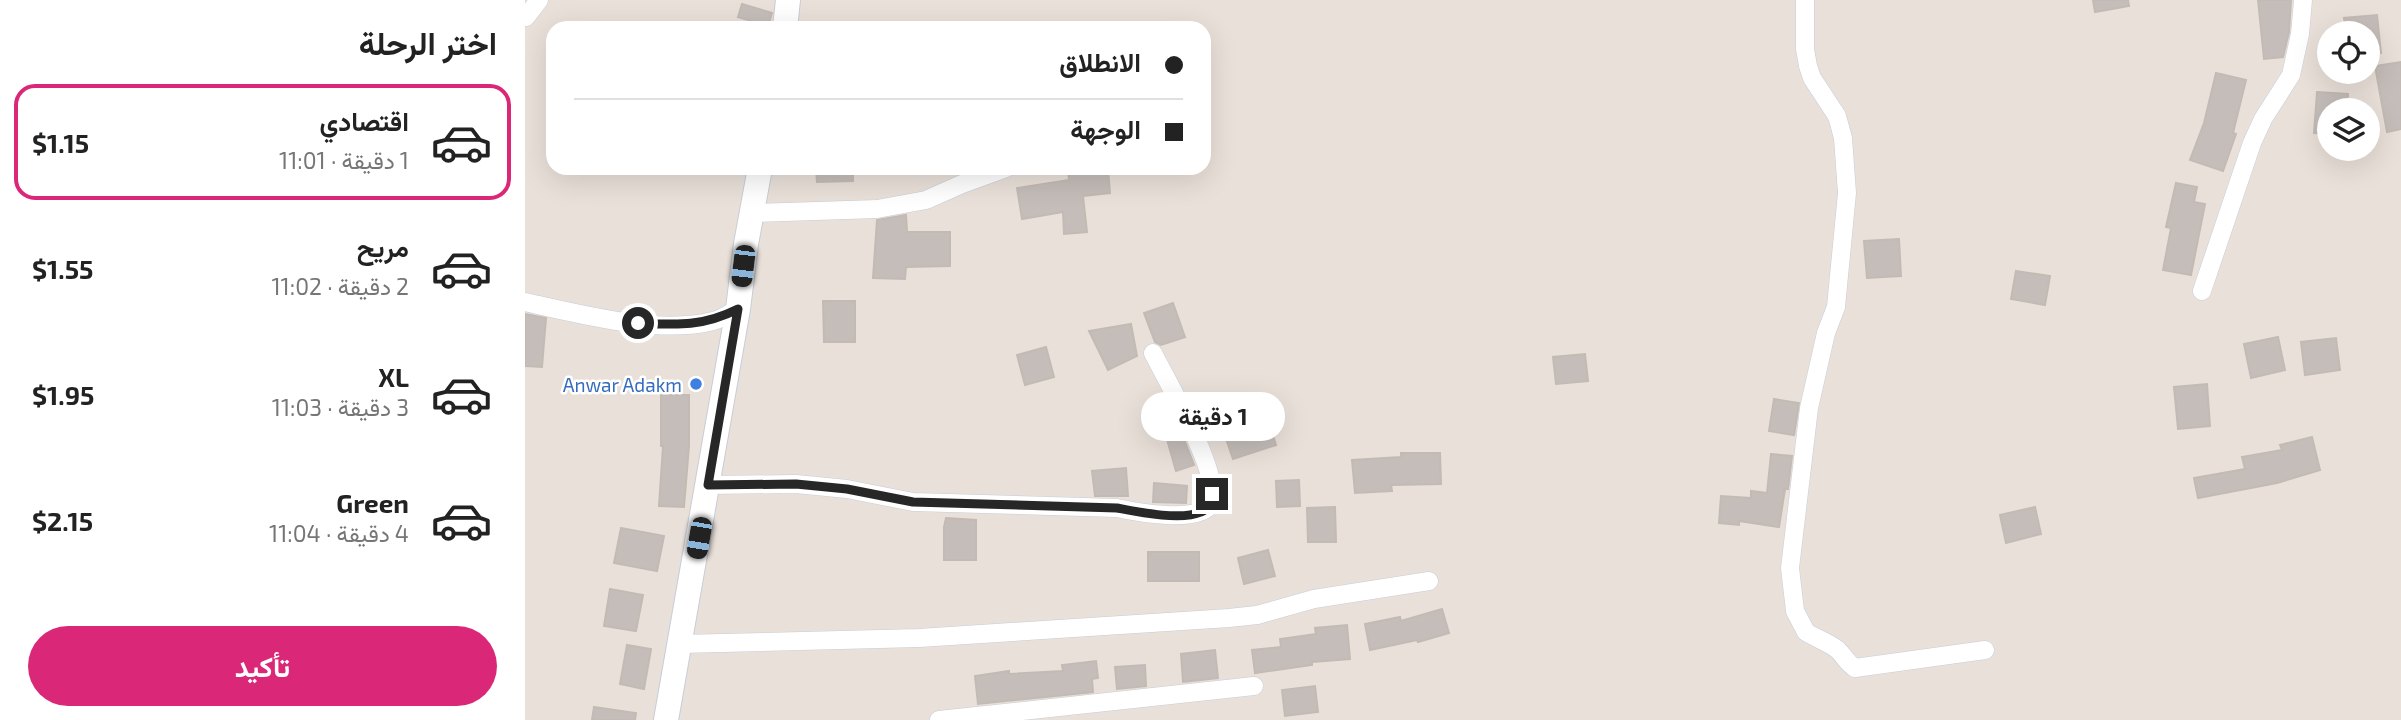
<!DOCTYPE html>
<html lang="ar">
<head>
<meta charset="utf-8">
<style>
  body { margin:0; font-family:"Exo 2",Vazirmatn,sans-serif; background:#f6f6f6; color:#222; direction:rtl; height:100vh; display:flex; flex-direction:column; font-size:26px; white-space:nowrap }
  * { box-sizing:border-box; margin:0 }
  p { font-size:23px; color:#767676 }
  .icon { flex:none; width:38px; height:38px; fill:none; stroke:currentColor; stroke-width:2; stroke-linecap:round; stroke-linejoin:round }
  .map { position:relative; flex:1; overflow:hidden; direction:ltr }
  .panel { display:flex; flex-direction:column; background:#fff; width:525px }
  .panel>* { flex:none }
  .top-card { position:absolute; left:21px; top:21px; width:665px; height:154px; border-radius:21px; box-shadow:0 7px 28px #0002; direction:rtl; display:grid; align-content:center; height:154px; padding:0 28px; background:#fff }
  .controls { position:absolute; left:1792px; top:21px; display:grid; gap:14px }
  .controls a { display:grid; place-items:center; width:63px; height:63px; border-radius:50%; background:#fff; box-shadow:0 7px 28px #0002; font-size:35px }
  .end { position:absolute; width:32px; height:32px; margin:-16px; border:9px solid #272727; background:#fff; box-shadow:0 0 0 4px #fff }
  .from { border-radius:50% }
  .bubble { position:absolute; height:49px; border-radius:24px; background:#fff; box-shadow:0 7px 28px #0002; font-size:23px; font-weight:700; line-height:49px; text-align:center; direction:rtl }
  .car { position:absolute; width:21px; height:42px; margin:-21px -10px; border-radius:9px; box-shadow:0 0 5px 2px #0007; background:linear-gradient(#222 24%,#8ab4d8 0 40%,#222 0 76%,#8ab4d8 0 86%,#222 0) }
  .top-card b { display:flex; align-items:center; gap:24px; height:66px; font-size:26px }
  .top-card b+b { border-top:2px solid #e0e0e0 }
  .top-card i { width:18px; height:18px; background:#222 }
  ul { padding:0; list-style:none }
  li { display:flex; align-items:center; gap:21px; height:116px; margin:0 14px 10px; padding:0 14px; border:4px solid transparent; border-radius:21px }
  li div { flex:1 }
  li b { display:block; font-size:26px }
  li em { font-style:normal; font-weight:700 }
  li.active { border-color:#db2777 }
  li>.icon { width:63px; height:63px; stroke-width:1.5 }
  h2 { padding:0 28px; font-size:32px; line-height:84px }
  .cta { display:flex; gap:14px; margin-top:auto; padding:14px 28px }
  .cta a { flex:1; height:80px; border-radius:42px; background:#db2777; color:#fff; font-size:28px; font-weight:700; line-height:80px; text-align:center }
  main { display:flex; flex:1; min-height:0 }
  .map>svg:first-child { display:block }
  .building { fill:#c4bdb9; stroke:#c3bbb3; stroke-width:2 }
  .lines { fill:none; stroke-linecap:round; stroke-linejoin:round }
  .street-casing { stroke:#c7cdd8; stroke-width:19 }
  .secondary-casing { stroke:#c7cdd8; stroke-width:26 }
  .street { stroke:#fff; stroke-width:18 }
  .secondary { stroke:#fff; stroke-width:24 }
  .route { stroke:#272727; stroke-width:9 }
  .shop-dot { fill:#3f7fe0; stroke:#fff; stroke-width:2.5 }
  .labels { text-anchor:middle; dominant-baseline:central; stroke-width:5; stroke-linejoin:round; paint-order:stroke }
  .shop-label { font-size:19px; fill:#366cbe; stroke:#fff; text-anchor:end }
</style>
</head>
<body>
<main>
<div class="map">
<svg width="1876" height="720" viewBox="0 0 1876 720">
  <rect width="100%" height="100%" fill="#e9e0d9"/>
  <g class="building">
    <path d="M1568,0H1603L1604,6L1570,12Z"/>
    <path d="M1733,0H1766L1764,32L1758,57L1739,59Z"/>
    <path d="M217,4L247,13L243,26L213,17Z"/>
    <path d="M1852,15L1856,53L1843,55V33H1821L1819,18Z"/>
    <path d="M1876,62V129L1862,132L1850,66Z"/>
    <path d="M1691,73L1721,80L1708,133L1711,134L1698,171L1665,160L1679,123Z"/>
    <path d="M1792,92L1823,94L1822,110H1804V134L1789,133Z"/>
    <path d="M291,168H328V181L292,182Z"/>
    <path d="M543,168H583L585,193L558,196L562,232L539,234L538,212L497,219L492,188L544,180Z"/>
    <path d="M1651,183L1672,187L1669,202L1680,204L1666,275L1638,270L1646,228L1641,227Z"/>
    <path d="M381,215L382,232H425V266L381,267L380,279L348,278L352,220Z"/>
    <path d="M1374,239L1376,276L1342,278L1339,241Z"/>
    <path d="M1491,271L1525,276L1520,305L1486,299Z"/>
    <path d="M298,301H330V342H299Z"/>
    <path d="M648,303L660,337L636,345L630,342L619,313Z"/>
    <path d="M0,314L21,318L17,367L0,366Z"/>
    <path d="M606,324L612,356L583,370L564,331Z"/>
    <path d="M1753,337L1760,370L1726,378L1719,344Z"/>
    <path d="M1811,338L1815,370L1780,375L1776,342Z"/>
    <path d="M521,347L529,377L500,385L492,355Z"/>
    <path d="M1060,354L1063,381L1031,384L1028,357Z"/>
    <path d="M1682,384L1685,426L1653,429L1649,387Z"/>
    <path d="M136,395H164V446L159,507L134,506L138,446H136Z"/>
    <path d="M1249,399L1274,403L1269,435L1244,431Z"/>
    <path d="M742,416L751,445L708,459L698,430Z"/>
    <path d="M656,432L669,465L651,471L641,436Z"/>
    <path d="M1787,437L1795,470L1752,483L1673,498L1669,478L1720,469L1717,457L1757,450L1755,445Z"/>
    <path d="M876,453H915L916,484L866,485L867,491L830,493L827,460L876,457Z"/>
    <path d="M1246,454L1267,456L1263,489H1260L1254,527L1214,521V525L1194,523L1196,496L1226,498V491L1242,493Z"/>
    <path d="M601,468L603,496H570L567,471Z"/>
    <path d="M774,480L775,506L752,507L751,481Z"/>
    <path d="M629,483L662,486L661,503L628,502Z"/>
    <path d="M810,507L811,542H783L782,508Z"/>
    <path d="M1510,507L1516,534L1481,543L1475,515Z"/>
    <path d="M421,518L451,520V560H419V527Z"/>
    <path d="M96,528L139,536L132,571L89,563Z"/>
    <path d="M743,550L750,576L719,584L713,558Z"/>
    <rect x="623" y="552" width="51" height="29"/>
    <path d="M85,589L118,595L111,631L79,626Z"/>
    <path d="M917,609L924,633L893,642L892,640L845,650L840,624L875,617L876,621Z"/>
    <path d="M822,625L825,659L787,662V665L730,673L727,650L756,647L755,639L791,634L790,628Z"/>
    <path d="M102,645L126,649L119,689L95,684Z"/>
    <path d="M690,650L693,678L658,682L656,654Z"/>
    <path d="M571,661L573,678L567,679L568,692L453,704L450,676L484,671V674L538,671L537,665Z"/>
    <path d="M620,665L621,686L592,689L590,667Z"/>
    <path d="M790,686L793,712L760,716L757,690Z"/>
    <path d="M69,707L111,713L110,720H67Z"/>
  </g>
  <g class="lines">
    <defs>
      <g id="street">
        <path d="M1280,0V49L1283,66L1287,78L1312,116L1318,138L1322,193L1311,307L1301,333L1284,408L1265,568L1270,611L1281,632C1292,639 1303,642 1313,650C1319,656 1322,663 1330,668L1460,650"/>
        <path d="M1,17L14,0"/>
        <path d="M227,213L352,209L401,200L437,184L481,168"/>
        <path d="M1677,291L1727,143L1738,119L1766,75L1775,34L1778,0"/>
        <path d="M0,302C53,314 135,335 188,321C197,319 205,313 213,309"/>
        <path d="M183,485L271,484L322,489L388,502L592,508C610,512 675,524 686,504C699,479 641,379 628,353"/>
        <path d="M155,644L394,638L704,618L732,615L789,599L904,581"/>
        <path d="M414,720L729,686"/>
      </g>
      <g id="secondary">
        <path d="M260,28L263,0"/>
        <path d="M141,720L213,309L221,244L235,168"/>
      </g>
    </defs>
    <use href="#street" class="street-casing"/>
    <use href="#secondary" class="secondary-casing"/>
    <use href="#street" class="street"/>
    <use href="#secondary" class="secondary"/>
  </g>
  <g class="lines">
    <path class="route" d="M113,323C152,325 177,327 213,309L183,485L271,484L322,489L388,502L592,508C613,512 656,521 676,512C684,509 686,502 687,494"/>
  </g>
  <circle class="shop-dot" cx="171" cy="384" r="7"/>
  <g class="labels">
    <g class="shop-label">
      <text x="157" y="384">Anwar Adakm</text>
    </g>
  </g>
</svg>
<div class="controls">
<a><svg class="icon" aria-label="locate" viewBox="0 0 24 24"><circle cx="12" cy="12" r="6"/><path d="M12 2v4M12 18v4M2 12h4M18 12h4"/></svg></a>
<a><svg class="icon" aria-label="layers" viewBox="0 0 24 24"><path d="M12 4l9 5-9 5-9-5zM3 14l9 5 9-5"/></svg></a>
</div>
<i class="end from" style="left:113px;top:323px"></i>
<i class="end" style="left:687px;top:494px"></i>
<div class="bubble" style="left:616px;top:392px;width:144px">1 دقيقة</div>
<i class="car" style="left:218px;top:266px;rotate:187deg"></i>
<i class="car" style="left:174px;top:538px;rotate:190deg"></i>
<div class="top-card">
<b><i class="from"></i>الانطلاق</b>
<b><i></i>الوجهة</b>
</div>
</div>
<section class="panel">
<h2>اختر الرحلة</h2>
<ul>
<li class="active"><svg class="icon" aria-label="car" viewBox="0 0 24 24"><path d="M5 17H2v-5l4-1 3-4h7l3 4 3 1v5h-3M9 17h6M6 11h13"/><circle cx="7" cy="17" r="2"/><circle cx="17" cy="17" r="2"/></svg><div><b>اقتصادي</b><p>1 دقيقة · 11:01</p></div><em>$1.15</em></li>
<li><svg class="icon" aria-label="car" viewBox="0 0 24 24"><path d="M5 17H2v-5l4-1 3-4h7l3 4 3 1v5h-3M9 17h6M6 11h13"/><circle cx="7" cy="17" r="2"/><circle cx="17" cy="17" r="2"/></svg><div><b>مريح</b><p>2 دقيقة · 11:02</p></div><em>$1.55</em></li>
<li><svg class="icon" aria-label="car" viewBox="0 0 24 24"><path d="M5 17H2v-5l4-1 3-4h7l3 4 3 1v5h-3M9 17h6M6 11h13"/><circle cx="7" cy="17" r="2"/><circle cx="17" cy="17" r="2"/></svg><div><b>XL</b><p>3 دقيقة · 11:03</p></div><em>$1.95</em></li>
<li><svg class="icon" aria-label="car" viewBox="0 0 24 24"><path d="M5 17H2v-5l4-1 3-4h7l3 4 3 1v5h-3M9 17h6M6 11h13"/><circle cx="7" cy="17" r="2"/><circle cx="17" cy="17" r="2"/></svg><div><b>Green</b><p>4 دقيقة · 11:04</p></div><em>$2.15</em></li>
</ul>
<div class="cta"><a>تأكيد</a></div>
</section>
</main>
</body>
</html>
